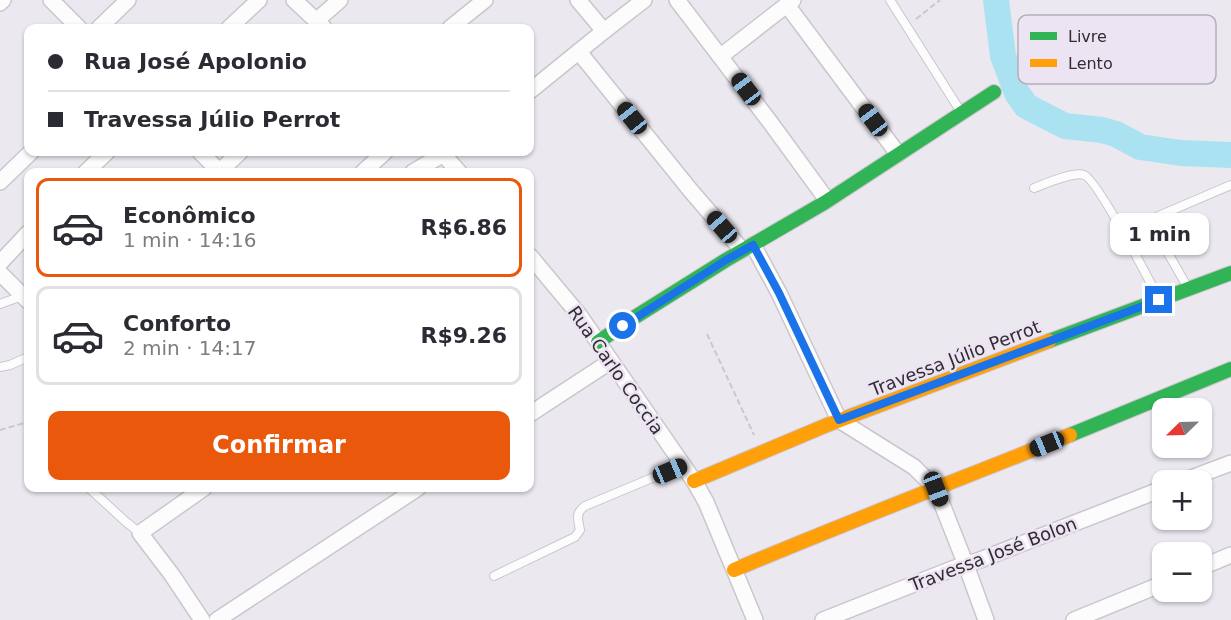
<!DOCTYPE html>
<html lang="pt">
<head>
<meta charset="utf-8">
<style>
  body { margin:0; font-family:"DejaVu Sans",sans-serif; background:#f7f7f7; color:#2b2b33; height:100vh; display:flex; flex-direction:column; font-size:22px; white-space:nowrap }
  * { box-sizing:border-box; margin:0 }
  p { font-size:20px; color:#7c7c81 }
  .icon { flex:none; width:33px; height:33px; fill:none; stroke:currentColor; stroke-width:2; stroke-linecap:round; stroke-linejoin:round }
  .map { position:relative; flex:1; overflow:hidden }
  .side { position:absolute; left:24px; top:168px; width:510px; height:324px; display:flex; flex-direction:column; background:#fff; border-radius:12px; box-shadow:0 2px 4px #0004 }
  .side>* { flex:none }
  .banner { position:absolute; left:24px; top:24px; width:510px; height:132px; border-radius:12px; box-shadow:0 2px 4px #0004; display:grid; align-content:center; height:132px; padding:0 24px; background:#fff }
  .needle { width:39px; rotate:247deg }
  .buttons { position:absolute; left:1152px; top:398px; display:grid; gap:12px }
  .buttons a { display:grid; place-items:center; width:60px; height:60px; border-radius:12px; background:#fff; box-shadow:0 2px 4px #0004; font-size:30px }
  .end { position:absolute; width:27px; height:27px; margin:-14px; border:8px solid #1a73e8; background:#fff; box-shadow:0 0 0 3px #fff }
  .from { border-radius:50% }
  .bubble { position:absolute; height:42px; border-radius:12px; background:#fff; box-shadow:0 2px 4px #0004; font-size:20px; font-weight:700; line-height:42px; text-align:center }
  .car { position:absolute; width:18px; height:36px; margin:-18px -9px; border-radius:8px; box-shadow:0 0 4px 2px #0007; background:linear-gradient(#222 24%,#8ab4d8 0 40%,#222 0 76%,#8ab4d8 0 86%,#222 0) }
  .banner b { display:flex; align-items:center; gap:21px; height:57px; font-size:22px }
  .banner b+b { border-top:2px solid #e1e1e2 }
  .banner i { width:15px; height:15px; background:#2b2b33 }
  ul { padding:10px 0 0; list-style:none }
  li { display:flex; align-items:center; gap:18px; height:99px; margin:0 12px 9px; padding:0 12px; border:3px solid #e1e1e2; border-radius:12px }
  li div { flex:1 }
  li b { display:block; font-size:22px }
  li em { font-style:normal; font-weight:700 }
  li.current { border-color:#ea580c }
  li>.icon { width:54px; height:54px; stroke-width:1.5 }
  .action { display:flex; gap:12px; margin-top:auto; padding:12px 24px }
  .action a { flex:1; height:69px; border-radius:12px; background:#ea580c; color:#fff; font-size:24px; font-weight:700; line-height:69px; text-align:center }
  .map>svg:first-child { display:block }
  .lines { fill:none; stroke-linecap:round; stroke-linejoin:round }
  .river { stroke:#abe2f2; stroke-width:26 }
  .lane-casing { stroke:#cac6cc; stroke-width:10 }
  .street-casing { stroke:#cac6cc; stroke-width:18 }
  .fast-casing { stroke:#cac6cc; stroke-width:16 }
  .slow-casing { stroke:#cac6cc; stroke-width:16 }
  .path { stroke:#cac8cb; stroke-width:2; stroke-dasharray:6 3; stroke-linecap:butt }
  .lane { stroke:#fcfcfd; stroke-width:8 }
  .street { stroke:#fcfcfd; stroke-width:15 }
  .fast { stroke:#30b455; stroke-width:14 }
  .slow { stroke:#ff9f0a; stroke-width:14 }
  .route { stroke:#1a73e8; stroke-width:8 }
  .labels { text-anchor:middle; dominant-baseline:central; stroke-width:5; stroke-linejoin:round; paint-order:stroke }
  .street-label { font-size:18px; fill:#312d33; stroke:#ede4f3 }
  .key { fill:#ede4f3; stroke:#b5adb9; stroke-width:1.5 }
  .key-label { font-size:16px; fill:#312d33 }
</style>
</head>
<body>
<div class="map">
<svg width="1231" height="620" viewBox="0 0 1231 620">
  <rect width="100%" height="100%" fill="#ece8f0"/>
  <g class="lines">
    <path class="river" d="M996,0L1003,56L1017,93L1026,106L1065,126L1102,130L1116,134L1140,147L1181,153L1231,155"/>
    <defs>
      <g id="lane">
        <path d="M890,0L961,112"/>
        <path d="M1034,188C1045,184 1074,171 1084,175C1097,179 1149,280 1159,299"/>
        <path d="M1149,220L1188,288"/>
        <path d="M1121,230L1149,220L1231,185"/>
        <path d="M0,304L22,296"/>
        <path d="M0,367L10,365L28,357"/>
        <path d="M89,488L126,522L140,533"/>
        <path d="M494,576L575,537L580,530C578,519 575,513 585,506L683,465"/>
      </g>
      <g id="street">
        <path d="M51,0L79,28"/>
        <path d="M294,0L324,28"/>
        <path d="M578,0L604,31"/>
        <path d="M677,0L770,122L827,200"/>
        <path d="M0,3L3,0"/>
        <path d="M787,5L898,154"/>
        <path d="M316,21L340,0"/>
        <path d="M99,28L128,0"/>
        <path d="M229,28L259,0"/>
        <path d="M450,28L485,0"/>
        <path d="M579,52L691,191L742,250"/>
        <path d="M721,56L793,0"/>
        <path d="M530,91L604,31L644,0"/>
        <path d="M200,152L220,172"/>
        <path d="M441,152L459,172"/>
        <path d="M86,172L107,152"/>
        <path d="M219,172L240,152"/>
        <path d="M363,172L385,152"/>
        <path d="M413,172L447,152"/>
        <path d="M0,182L31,152"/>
        <path d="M753,245L779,293L839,420L914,467L936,489L966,565L986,620"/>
        <path d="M530,256L580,316L694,481L706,502L755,620"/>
        <path d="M0,263L28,233"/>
        <path d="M0,273L28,301"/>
        <path d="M530,414L611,361"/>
        <path d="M1186,480L1231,463"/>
        <path d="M1202,567L1231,555"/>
        <path d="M202,620L172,575L140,533L204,488"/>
        <path d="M217,620L418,488"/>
        <path d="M823,620L952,569L980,560L1162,489"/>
        <path d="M1074,620L1162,584"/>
      </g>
      <g id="fast">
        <path d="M1049,341L1231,273"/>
        <path d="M598,342L635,317L726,260L824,203L994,92"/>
        <path d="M1070,435L1231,369"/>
      </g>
      <g id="slow">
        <path d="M694,481L827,425L1049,341"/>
        <path d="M734,570C845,523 958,480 1070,435"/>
      </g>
    </defs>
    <use href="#lane" class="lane-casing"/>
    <use href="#street" class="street-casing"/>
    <use href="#fast" class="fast-casing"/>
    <use href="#slow" class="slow-casing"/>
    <g class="path">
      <path d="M916,19L940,0"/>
      <path d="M707,334L754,435"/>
      <path d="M0,430L28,422"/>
    </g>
    <use href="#lane" class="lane"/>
    <use href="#street" class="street"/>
    <use href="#fast" class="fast"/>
    <use href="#slow" class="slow"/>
  </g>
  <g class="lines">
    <path class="route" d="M623,326L726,260L753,245L779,293L839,420L1159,300"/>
  </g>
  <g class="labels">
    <g class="street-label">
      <text transform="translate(955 358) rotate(-21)">Travessa Júlio Perrot</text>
      <text transform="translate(616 370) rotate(55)">Rua Carlo Coccia</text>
      <text transform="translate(993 554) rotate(-21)">Travessa José Bolon</text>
    </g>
  </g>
  <rect x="1018" y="15" width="198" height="69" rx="9" class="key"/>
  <rect x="1030" y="32" width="27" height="8" fill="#30b455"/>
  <rect x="1030" y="59" width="27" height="8" fill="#ff9f0a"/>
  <g class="key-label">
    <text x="1068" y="42">Livre</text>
    <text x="1068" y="69">Lento</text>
  </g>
</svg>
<div class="buttons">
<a><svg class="needle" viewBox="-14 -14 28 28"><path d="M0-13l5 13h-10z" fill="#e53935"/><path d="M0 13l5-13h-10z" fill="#7c7c81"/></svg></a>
<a>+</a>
<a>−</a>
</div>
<i class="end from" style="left:623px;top:326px"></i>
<i class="end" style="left:1159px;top:300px"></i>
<div class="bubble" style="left:1110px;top:213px;width:99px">1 min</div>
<i class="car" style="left:746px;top:89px;rotate:323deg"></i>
<i class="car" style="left:632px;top:118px;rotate:321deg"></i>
<i class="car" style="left:873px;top:120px;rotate:323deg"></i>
<i class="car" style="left:722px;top:227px;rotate:319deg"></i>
<i class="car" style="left:1047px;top:444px;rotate:248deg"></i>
<i class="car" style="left:670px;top:471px;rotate:67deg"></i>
<i class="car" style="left:936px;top:489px;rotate:159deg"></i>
<div class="banner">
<b><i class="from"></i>Rua José Apolonio</b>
<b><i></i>Travessa Júlio Perrot</b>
</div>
<section class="side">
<ul>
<li class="current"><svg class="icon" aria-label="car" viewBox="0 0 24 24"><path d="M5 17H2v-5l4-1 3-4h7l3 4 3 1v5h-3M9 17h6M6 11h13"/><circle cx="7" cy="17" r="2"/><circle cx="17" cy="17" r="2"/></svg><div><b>Econômico</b><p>1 min · 14:16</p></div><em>R$6.86</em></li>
<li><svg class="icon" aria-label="car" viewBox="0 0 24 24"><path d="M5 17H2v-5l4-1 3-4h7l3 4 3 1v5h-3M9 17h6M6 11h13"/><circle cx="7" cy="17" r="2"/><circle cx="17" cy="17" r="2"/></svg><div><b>Conforto</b><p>2 min · 14:17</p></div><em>R$9.26</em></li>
</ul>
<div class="action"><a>Confirmar</a></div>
</section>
</div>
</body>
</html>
